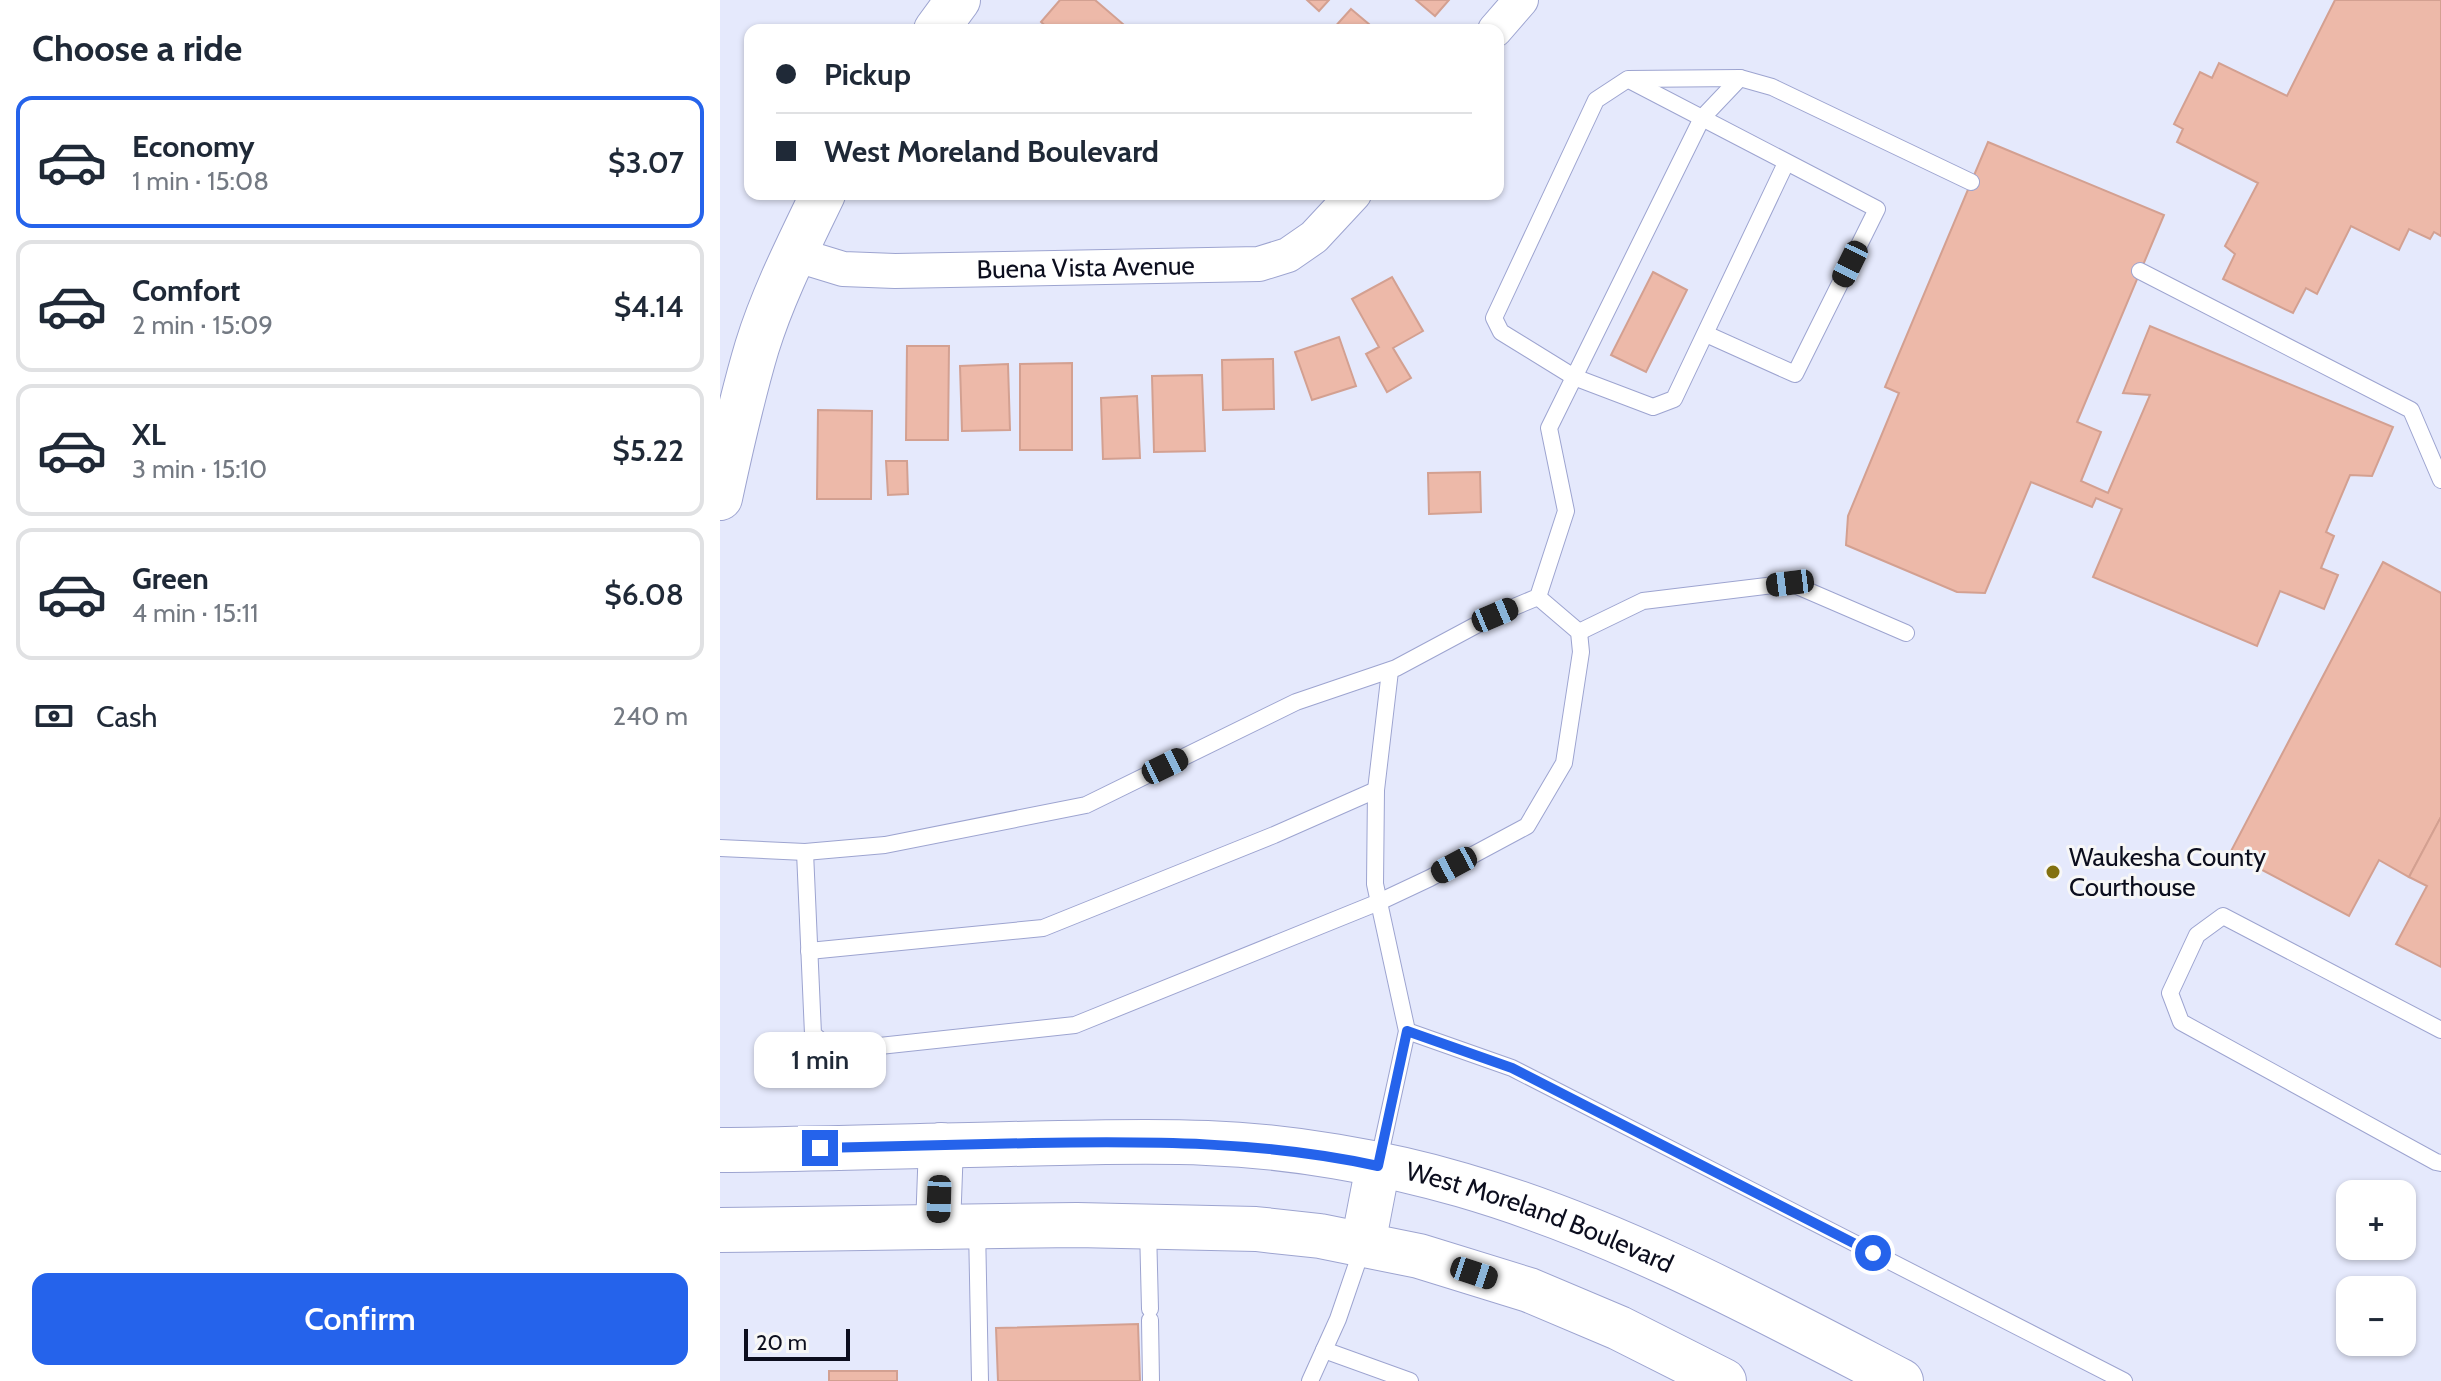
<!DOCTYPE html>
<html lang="en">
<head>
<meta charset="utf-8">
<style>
  body { margin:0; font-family:Cabin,sans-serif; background:#f6f6f7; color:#1f2937; height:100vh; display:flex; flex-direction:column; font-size:30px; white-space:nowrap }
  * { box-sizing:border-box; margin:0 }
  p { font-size:26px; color:#747a83 }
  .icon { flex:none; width:44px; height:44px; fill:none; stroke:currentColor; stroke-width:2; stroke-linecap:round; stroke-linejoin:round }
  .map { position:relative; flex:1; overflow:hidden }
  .details { display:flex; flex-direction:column; background:#fff; width:720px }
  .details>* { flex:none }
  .guide { position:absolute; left:24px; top:24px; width:760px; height:176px; border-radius:16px; box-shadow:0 2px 6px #0004; display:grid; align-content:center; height:176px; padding:0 32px; background:#fff }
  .fabs { position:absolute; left:1616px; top:1180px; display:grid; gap:16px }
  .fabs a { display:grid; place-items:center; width:80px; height:80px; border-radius:16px; background:#fff; box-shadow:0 2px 6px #0004; font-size:40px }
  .scale { position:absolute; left:24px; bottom:20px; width:106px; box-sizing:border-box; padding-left:8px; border:4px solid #0c0e1e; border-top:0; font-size:22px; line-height:28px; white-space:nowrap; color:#0c0e1e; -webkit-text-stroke:6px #f7f7f7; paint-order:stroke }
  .end { position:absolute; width:36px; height:36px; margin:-18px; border:10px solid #2563eb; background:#fff; box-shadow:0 0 0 4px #fff }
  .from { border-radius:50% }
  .bubble { position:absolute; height:56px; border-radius:16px; background:#fff; box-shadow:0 2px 6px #0004; font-size:26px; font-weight:600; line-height:56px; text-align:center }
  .car { position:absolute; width:24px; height:48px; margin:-24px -12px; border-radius:10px; box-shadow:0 0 6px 2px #0007; background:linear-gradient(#222 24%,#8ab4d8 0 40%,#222 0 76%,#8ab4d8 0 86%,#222 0) }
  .guide b { display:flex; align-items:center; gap:28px; height:76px; font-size:30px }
  .guide b+b { border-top:2px solid #e0e1e3 }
  .guide i { width:20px; height:20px; background:#1f2937 }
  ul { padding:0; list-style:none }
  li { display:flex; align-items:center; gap:24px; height:132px; margin:0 16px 12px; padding:0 16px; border:4px solid #e0e1e3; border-radius:16px }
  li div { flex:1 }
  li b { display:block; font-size:30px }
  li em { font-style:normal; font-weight:600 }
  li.current { border-color:#2563eb }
  li>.icon { width:72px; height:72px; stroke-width:1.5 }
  h2 { padding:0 32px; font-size:36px; line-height:96px }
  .pay { display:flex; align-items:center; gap:20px; height:88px; padding:0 32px; font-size:30px }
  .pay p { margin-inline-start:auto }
  .action { display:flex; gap:16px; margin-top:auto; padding:16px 32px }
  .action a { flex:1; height:92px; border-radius:16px; background:#2563eb; color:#fff; font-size:32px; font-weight:600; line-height:92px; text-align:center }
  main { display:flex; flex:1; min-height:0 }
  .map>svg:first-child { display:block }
  .building { fill:#edb9a9; stroke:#d3a091; stroke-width:2 }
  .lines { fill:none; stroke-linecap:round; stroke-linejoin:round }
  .lane-casing { stroke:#9da4d0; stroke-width:18 }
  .street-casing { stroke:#9da4d0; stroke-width:36 }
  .secondary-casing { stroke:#9da4d0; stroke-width:46 }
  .lane { stroke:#fff; stroke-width:16 }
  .street { stroke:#fff; stroke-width:34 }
  .secondary { stroke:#fff; stroke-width:44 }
  .route { stroke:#2563eb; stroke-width:10 }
  .poi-dot { fill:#82700f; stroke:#f7f7f7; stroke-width:3 }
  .labels { text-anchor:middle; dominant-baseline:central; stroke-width:6; stroke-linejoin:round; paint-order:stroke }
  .street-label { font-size:26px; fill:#0c0e1e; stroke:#f7f7f7 }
  .poi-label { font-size:26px; fill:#0c0e1e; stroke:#f7f7f7; text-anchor:start }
</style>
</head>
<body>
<main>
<section class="details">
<h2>Choose a ride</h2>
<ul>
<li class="current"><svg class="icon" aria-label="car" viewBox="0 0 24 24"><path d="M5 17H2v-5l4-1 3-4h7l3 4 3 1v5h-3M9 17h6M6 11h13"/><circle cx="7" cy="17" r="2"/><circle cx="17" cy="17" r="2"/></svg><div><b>Economy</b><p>1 min · 15:08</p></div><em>$3.07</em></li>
<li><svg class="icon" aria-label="car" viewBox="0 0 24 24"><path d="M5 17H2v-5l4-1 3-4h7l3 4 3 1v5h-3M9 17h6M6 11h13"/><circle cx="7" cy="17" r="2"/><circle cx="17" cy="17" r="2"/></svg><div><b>Comfort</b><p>2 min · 15:09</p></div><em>$4.14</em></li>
<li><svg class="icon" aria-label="car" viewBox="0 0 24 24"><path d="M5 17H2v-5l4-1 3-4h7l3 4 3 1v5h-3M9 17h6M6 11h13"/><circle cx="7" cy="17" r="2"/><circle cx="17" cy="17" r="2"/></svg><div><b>XL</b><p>3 min · 15:10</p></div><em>$5.22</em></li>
<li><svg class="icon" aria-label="car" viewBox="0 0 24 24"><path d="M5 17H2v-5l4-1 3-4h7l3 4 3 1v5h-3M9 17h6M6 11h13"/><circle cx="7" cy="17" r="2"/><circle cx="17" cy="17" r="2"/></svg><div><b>Green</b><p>4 min · 15:11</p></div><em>$6.08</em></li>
</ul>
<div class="pay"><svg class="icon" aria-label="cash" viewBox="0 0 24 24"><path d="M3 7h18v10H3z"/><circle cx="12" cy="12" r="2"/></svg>Cash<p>240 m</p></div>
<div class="action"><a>Confirm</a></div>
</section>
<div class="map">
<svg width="1721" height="1381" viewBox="0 0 1721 1381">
  <rect width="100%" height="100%" fill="#e5e9fc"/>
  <g class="building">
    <path d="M340,0H375L403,24L398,30H330L321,22Z"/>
    <path d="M587,0H609L599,11Z"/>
    <path d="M696,0H729L715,16Z"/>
    <path d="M1615,0H1721V236L1714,232L1710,239L1689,229L1679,250L1631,226L1597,294L1586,288L1573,313L1503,279L1515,254L1505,246L1538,183L1457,142L1463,129L1454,124L1480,72L1492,78L1499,63L1567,96Z"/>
    <path d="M631,9L656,30H612Z"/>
    <path d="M1268,142L1444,215L1357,422L1381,432L1361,481L1388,493L1430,395L1403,393L1430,326L1673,427L1652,476L1630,475L1606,532L1614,536L1601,568L1618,575L1604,609L1560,591L1537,646L1373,577L1402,509L1376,498L1372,507L1311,482L1265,593L1237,592L1126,545L1128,516L1179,393L1165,387Z"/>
    <path d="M933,272L967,290L926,372L891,355Z"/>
    <path d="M672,277L703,331L673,348L691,378L667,392L646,354L659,347L632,299Z"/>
    <path d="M619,337L636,386L592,400L575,352Z"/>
    <path d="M187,346H229L228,440H186Z"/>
    <path d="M553,359L554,409L503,410L502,360Z"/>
    <path d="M352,363V450H300V364Z"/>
    <path d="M288,364L290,430L242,431L240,366Z"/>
    <path d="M482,375L485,451L434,452L432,376Z"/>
    <path d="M417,396L420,458L383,459L381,398Z"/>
    <path d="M98,410L152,411L151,499H97Z"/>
    <path d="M166,461H187L188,494L168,495Z"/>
    <path d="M760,472L761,512L709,514L708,473Z"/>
    <path d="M1663,562L1721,593V817L1689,877L1659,860L1629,916L1510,853Z"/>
    <path d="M1721,817V967L1676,944L1707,886L1689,877Z"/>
    <path d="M418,1324L420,1381H278L276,1328Z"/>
    <rect x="109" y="1371" width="68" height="10"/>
  </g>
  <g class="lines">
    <defs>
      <g id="lane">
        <path d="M909,80L1157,209L1075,374L986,334"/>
        <path d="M1066,163L954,399L933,407L854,377L781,332L774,318L876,100L908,79L1020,78L1052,87L1251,182"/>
        <path d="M1420,271L1691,410L1721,480"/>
        <path d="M859,632L923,601L1070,583L1186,633"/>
        <path d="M0,848L85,852L165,845L366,805L576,702L676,668L775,615L818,597L846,511L829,428L982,118L1020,78"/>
        <path d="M85,852L93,1034L113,1051L355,1025L659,902L710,878L807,826L844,763L861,652L859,632L818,597"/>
        <path d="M89,951L323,928L554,835L656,790"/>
        <path d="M1721,1030L1503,916L1477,935L1450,993L1461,1022L1716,1162L1721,1163"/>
        <path d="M687,1031L792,1068L1404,1381"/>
        <path d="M658,1164L687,1031L655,884L656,790L670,671"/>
        <path d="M257,1227L260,1381"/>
        <path d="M428,1228L430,1309"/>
        <path d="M430,1320L431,1381"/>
        <path d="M604,1350L690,1381"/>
        <path d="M590,1381L618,1319L643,1246"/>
      </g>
      <g id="street">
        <path d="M775,30L801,0"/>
        <path id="s1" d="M74,254L123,269L175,271L539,264L568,255L594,237L634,194"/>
      </g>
      <g id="secondary">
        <path d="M216,30L238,0"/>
        <path d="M0,498C11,447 22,397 37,347C53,295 79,244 103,194"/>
        <path id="s2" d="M0,1150C97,1149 193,1146 290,1144C356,1143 421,1140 487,1143C570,1146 663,1162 742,1185C897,1230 1039,1307 1181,1381"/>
        <path d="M218,1227L221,1145"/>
        <path d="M0,1230L357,1225L536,1229L600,1236L699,1256L809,1290L899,1328L1004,1381"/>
        <path d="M643,1244L658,1166"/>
      </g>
    </defs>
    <use href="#lane" class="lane-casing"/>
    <use href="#street" class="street-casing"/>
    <use href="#secondary" class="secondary-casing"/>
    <use href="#lane" class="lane"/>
    <use href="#street" class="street"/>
    <use href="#secondary" class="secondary"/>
  </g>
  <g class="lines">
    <path class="route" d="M100,1148C171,1147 242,1145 313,1143C429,1141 544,1141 658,1166L687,1031L792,1068L1153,1253"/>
  </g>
  <circle class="poi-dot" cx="1333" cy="872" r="8"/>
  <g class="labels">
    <g class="street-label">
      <text stroke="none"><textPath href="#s1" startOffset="294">Buena Vista Avenue</textPath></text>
      <text stroke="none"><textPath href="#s2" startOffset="830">West Moreland Boulevard</textPath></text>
    </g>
    <g class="poi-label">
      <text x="1349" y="857">Waukesha County<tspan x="1349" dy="30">Courthouse</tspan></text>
    </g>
  </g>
</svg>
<div class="fabs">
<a>+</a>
<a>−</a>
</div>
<div class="scale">20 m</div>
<i class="end from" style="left:1153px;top:1253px"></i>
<i class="end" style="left:100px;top:1148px"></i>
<div class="bubble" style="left:34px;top:1032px;width:132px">1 min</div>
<i class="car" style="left:1130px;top:264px;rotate:206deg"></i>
<i class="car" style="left:1070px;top:583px;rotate:263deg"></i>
<i class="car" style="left:775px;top:615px;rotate:67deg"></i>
<i class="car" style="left:445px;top:766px;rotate:64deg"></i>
<i class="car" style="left:734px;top:865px;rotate:242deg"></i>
<i class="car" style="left:219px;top:1199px;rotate:182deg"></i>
<i class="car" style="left:754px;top:1273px;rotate:108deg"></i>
<div class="guide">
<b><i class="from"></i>Pickup</b>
<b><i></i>West Moreland Boulevard</b>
</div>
</div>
</main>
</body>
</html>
